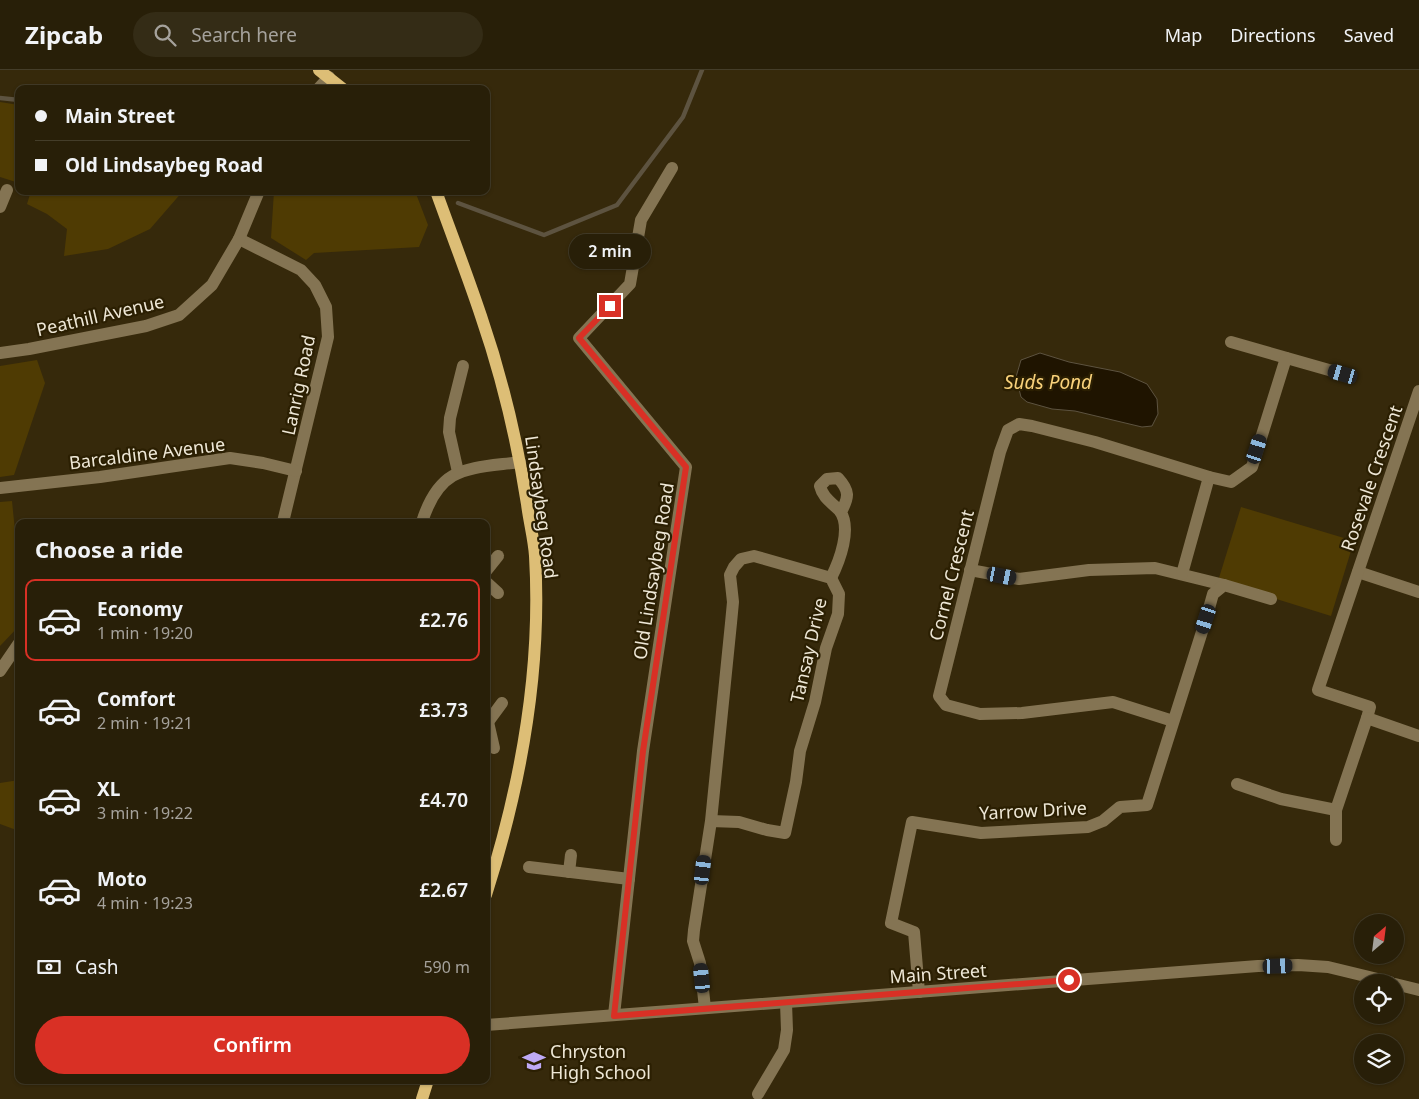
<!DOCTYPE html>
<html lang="en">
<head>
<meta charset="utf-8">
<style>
  body { margin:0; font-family:"Noto Sans",sans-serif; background:#342c16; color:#f1f3f6; height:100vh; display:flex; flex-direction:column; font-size:19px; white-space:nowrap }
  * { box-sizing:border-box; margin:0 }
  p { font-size:16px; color:#a5a29c }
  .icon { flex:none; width:28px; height:28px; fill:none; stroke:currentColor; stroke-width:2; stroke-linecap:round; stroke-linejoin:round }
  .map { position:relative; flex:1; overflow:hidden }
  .drawer { position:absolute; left:15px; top:449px; width:475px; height:565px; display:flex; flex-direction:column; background:#281f08; border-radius:10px; box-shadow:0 1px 4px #0004,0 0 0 1px #443d29 }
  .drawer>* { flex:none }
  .guide { position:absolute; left:15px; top:15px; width:475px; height:110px; border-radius:10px; box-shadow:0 1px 4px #0004,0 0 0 1px #443d29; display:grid; align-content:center; height:110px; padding:0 20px; background:#281f08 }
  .needle { width:32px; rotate:28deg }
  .buttons { position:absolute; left:1354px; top:844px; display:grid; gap:10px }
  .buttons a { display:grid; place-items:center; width:50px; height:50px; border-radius:50%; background:#281f08; box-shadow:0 1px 4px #0004,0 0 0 1px #443d29; font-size:25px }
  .end { position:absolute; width:22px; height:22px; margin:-11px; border:6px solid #d93025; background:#fff; box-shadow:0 0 0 2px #fff }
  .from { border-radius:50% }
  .bubble { position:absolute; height:35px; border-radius:18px; background:#281f08; box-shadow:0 1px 4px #0004,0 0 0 1px #443d29; font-size:16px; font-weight:600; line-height:35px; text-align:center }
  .car { position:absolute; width:15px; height:30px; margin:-15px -8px; border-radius:6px; box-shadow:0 0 4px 1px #0007; background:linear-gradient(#222 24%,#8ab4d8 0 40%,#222 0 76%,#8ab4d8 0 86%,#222 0) }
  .guide b { display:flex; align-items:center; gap:18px; height:48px; font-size:19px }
  .guide b+b { border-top:1px solid #443d29 }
  .guide i { width:12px; height:12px; background:#f1f3f6 }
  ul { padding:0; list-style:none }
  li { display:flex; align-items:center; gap:15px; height:82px; margin:0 10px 8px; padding:0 10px; border:2px solid transparent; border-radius:10px }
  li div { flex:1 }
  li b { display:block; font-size:19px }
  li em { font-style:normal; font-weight:600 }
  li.current { border-color:#d93025 }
  li>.icon { width:45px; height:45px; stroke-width:1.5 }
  h2 { padding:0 20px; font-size:22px; line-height:60px }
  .pay { display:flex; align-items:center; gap:12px; height:55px; padding:0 20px; font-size:19px }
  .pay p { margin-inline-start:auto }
  .action { display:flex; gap:10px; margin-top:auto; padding:10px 20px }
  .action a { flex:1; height:58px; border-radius:30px; background:#d93025; color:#fff; font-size:20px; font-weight:600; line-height:58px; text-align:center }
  header { display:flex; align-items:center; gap:30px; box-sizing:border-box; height:70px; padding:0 25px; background:#281f08; border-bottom:1px solid #443d29 }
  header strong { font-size:24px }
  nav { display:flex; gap:28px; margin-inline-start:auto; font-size:18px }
  .search { width:350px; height:45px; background:#342c16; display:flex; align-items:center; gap:12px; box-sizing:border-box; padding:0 18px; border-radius:28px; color:#a5a29c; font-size:19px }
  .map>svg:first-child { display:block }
  .green { fill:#4f3b03 }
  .water { fill:#1f1400; stroke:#5d5340 }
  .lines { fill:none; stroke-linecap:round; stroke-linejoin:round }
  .stream { stroke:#5d5340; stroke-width:4.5 }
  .minor { stroke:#847453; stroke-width:12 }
  .major { stroke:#ddbe76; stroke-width:12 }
  .route { stroke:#d93025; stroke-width:6 }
  .labels { text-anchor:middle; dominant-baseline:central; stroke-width:4.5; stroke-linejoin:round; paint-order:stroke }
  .street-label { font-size:18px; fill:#eee7d6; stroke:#2b1f02 }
  .poi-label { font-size:18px; fill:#eee7d6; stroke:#2b1f02; text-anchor:start }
  .water-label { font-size:19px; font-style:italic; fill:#f9d27b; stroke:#2b1f02 }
</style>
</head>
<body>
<header>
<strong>Zipcab</strong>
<div class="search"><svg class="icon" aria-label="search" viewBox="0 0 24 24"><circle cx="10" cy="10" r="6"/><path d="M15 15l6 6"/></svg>Search here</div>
<nav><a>Map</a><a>Directions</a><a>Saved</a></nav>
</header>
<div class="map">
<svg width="1419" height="1029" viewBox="0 0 1419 1029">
  <rect width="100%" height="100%" fill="#36290b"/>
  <g class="green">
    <path d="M0,32L19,35V113L0,107Z"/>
    <path d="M31,121H183L150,159L108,179L64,186L67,159L47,144L27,134Z"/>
    <path d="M274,121H415L428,155L419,177L314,183L306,190L271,168Z"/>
    <path d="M37,290L45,313L14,405L0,407V296Z"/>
    <path d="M12,431L19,501V556L0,576V432Z"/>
    <path d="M1241,437L1354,471L1331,546L1218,511Z"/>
    <path d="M19,710V761L0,754V713Z"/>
  </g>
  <path class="water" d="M1040,283L1069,292L1120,302L1147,314L1157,329L1158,344L1152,356L1142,357L1075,341L1052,339L1027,332L1021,327L1016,307L1021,290Z"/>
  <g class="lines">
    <g class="stream">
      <path d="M0,28L19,30"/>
      <path d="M458,133L544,165L617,135L683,47L702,0"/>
    </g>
    <g class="minor">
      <path d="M318,19L329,7"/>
      <path d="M0,137L7,120"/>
      <path d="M239,169L301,200L315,215L326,237L328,267L283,452"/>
      <path d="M1231,272L1343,304"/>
      <path d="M0,283L29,279L146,256L179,245L212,215L239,169L259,121"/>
      <path d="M458,402L449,362L450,348L463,296"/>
      <path d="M0,418L100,407L230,388L263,393L296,401"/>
      <path d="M422,452C440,395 467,399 520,392"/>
      <path d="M970,500L1019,509L1089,500L1155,498L1224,515"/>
      <path d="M486,501L498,486"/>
      <path d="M1358,502L1419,522"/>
      <path d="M1182,504L1209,407"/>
      <path d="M831,508C839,492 853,457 839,440C831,432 823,428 820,416L827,409L838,408C850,421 849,427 841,442"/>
      <path d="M486,512L498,523"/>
      <path d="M0,601L19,573"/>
      <path d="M1367,648L1370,637L1318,620L1419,321"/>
      <path d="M1173,651L1113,632L1022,643L980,644L946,635L939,626L1000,382L1008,360L1019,354L1032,356L1095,372L1209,407L1231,412L1252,397L1286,288"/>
      <path d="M486,652H488L502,633"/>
      <path d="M488,652L494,678"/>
      <path d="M1237,714L1281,729L1336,740"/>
      <path d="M1336,770V740L1367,648L1419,666"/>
      <path d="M529,797L629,809"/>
      <path d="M569,802L571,785"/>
      <path d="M1395,914L1419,920"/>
      <path d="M919,922L914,862L891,853L912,752L981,763L1088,757L1103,751L1120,737L1147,735L1206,549L1213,524L1224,515L1271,529"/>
      <path d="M705,938L700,893L693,871L694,860L711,751L739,752L767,760L785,763L796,712L800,681L815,632L826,578L838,544L839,524L831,508L754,486L741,489L734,497L730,505L733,532L731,553L711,751"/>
      <path d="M614,945L643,681L686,397L579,268L630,214L641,150L672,98"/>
      <path d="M486,955L1258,896L1298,895L1328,897L1390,912"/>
      <path d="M758,1024L784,980L787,960L786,933"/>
    </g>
    <g class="major">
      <path d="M319,0L343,19"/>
      <path d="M436,121C451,163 467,204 481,246C502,307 517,370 527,434C529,451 534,469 535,486C542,602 521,715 486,825"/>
      <path d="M422,1029L428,1010"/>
    </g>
  </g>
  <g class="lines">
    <path class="route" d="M610,236L579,268L686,397L643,681L614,946L1069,910"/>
  </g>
  <defs>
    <symbol id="school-bare" viewBox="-9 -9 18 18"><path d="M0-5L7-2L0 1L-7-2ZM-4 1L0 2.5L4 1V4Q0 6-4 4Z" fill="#bea9f5" stroke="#2b1f02" stroke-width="2.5" paint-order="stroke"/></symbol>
  </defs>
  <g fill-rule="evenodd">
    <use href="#school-bare" x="518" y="975" width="32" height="32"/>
  </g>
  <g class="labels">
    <g class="street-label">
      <text transform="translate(100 245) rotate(-13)">Peathill Avenue</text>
      <text transform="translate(298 315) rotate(-78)">Lanrig Road</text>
      <text transform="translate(147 383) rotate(-7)">Barcaldine Avenue</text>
      <text transform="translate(1371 408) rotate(-71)">Rosevale Crescent</text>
      <text transform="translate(542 437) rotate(82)">Lindsaybeg Road</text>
      <text transform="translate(653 501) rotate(-81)">Old Lindsaybeg Road</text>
      <text transform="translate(951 505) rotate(-76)">Cornel Crescent</text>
      <text transform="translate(808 580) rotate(-77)">Tansay Drive</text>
      <text transform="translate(1033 740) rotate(-3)">Yarrow Drive</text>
      <text transform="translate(938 903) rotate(-4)">Main Street</text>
    </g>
    <g class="poi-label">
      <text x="550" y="981">Chryston<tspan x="550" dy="21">High School</tspan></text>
    </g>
    <g class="water-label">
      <text x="1048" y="312">Suds Pond</text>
    </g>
  </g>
</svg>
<div class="buttons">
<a><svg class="needle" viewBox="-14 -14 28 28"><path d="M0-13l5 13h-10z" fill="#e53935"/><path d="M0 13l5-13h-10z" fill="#a5a29c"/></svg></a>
<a><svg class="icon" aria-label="locate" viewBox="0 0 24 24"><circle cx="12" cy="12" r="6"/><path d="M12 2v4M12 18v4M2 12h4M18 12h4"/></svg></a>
<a><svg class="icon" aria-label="layers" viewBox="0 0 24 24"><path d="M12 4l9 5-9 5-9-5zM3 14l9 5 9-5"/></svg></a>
</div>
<i class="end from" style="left:1069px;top:910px"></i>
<i class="end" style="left:610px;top:236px"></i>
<div class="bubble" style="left:569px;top:164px;width:82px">2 min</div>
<i class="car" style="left:1343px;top:304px;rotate:286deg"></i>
<i class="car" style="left:1257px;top:379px;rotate:18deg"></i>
<i class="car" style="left:1002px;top:506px;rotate:101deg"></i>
<i class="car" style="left:1206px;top:549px;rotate:198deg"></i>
<i class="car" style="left:703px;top:800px;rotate:7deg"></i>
<i class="car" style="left:1278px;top:896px;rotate:88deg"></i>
<i class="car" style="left:702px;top:908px;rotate:354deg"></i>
<div class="guide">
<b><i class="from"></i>Main Street</b>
<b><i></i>Old Lindsaybeg Road</b>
</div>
<section class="drawer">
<h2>Choose a ride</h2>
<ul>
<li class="current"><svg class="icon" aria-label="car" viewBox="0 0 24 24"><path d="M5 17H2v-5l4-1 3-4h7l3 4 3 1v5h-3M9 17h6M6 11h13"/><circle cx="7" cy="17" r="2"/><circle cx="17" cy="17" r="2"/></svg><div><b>Economy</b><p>1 min · 19:20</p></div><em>£2.76</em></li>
<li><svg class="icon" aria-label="car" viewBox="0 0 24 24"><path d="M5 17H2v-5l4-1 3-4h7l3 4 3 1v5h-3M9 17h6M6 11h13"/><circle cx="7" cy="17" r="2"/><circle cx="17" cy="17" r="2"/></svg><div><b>Comfort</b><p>2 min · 19:21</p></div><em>£3.73</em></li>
<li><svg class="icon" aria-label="car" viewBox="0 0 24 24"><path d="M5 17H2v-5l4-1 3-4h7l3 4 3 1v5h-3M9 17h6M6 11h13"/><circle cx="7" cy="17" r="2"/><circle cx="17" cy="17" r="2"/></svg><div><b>XL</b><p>3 min · 19:22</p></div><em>£4.70</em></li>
<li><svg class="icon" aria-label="car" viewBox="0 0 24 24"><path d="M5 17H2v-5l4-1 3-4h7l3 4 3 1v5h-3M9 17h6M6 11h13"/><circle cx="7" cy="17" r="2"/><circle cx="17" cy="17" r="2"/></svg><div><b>Moto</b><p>4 min · 19:23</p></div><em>£2.67</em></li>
</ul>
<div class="pay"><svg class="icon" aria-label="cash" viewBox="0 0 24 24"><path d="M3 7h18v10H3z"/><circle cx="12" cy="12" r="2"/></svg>Cash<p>590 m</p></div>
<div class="action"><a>Confirm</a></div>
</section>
</div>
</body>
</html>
